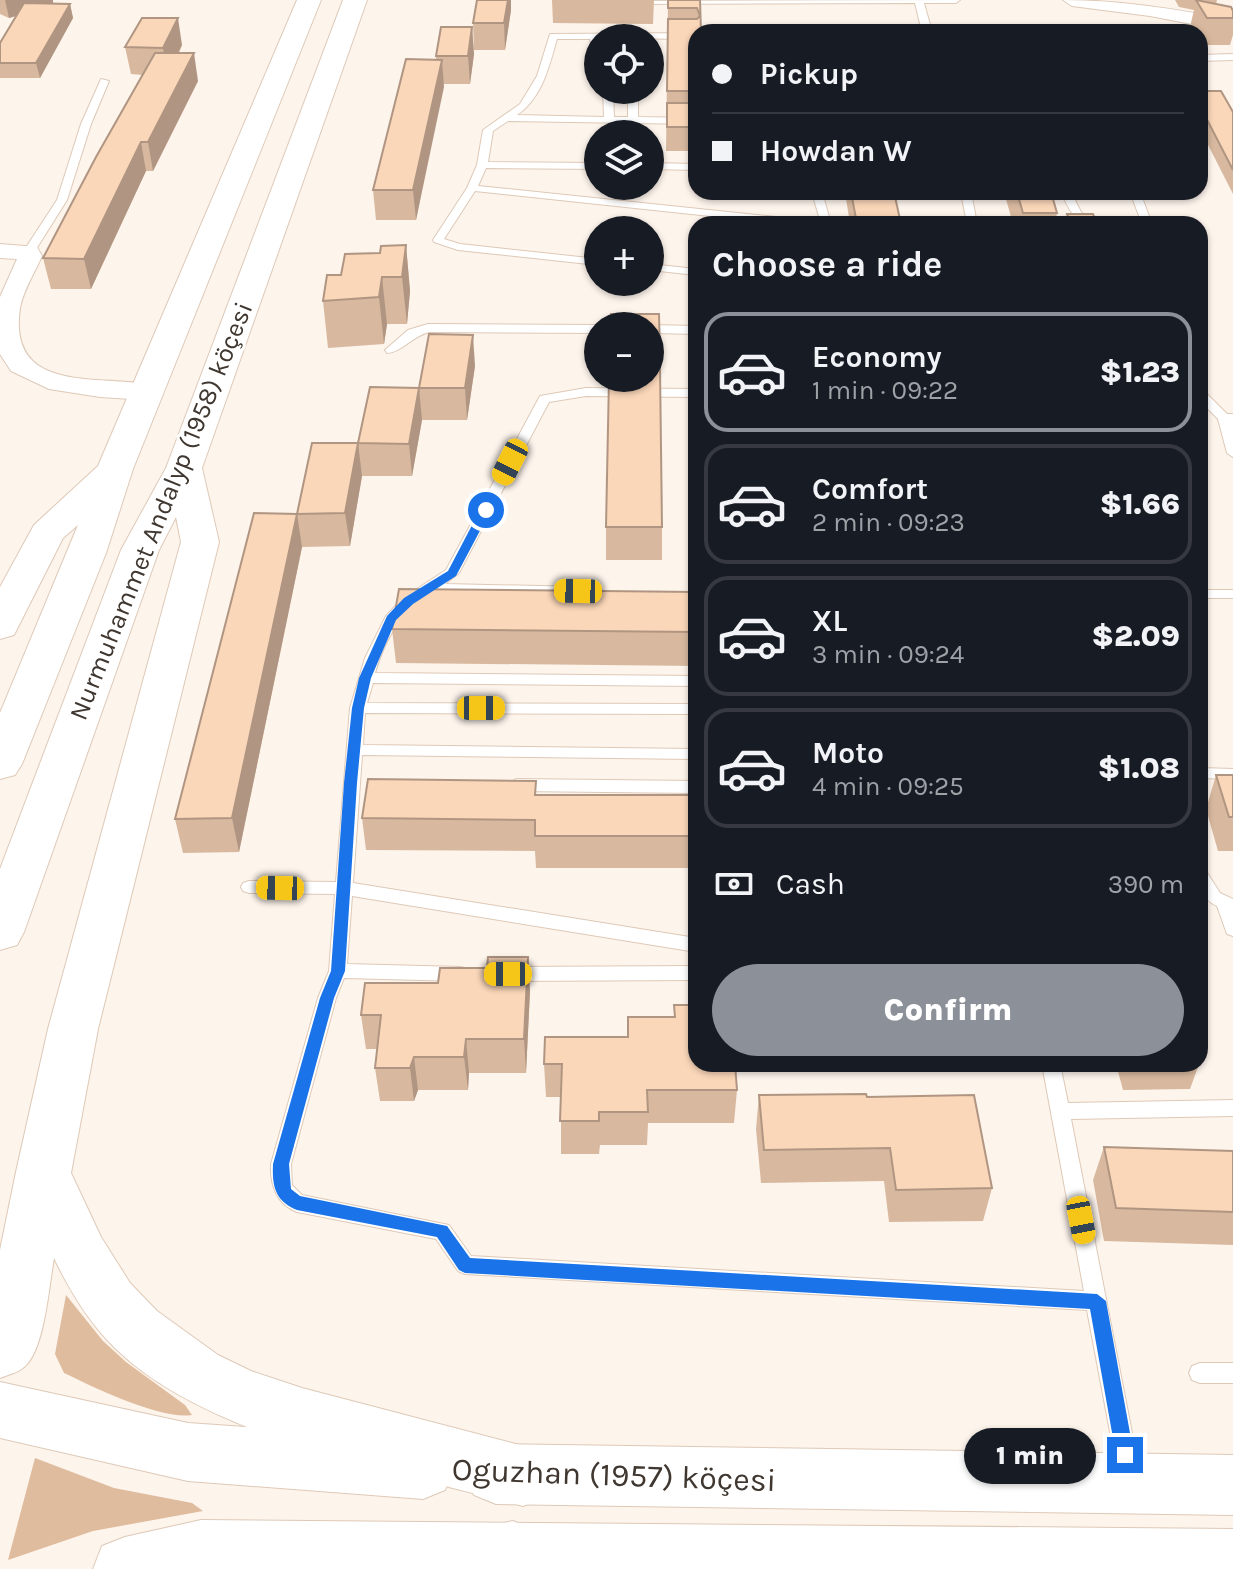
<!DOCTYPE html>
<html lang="en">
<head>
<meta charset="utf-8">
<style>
  body { margin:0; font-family:Karla,sans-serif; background:#20242c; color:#f1f3f6; height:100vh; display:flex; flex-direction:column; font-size:30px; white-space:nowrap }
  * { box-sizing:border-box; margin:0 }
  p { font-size:26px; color:#9ea1a6 }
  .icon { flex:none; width:44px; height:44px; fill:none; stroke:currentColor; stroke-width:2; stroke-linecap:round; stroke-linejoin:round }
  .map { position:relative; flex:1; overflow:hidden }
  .sheet { position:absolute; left:688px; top:216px; width:520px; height:856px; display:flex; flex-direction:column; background:#171b24; border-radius:24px; box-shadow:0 2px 6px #0004 }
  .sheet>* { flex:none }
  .banner { position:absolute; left:688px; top:24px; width:520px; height:176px; border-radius:24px; box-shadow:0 2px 6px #0004; display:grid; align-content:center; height:176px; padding:0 24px; background:#171b24 }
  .buttons { position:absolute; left:584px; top:24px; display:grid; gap:16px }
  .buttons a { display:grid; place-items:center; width:80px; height:80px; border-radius:50%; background:#171b24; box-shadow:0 2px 6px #0004; font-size:40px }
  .end { position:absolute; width:36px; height:36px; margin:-18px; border:10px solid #1a73e8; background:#fff; box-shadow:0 0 0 4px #fff }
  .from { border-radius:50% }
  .bubble { position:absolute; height:56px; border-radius:28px; background:#171b24; box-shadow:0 2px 6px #0004; font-size:26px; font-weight:800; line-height:56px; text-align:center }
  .car { position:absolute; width:24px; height:48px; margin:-24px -12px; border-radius:10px; box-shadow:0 0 6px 2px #0007; background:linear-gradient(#f5c518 24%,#345 0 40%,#f5c518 0 76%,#345 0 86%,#f5c518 0) }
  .banner b { display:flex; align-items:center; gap:28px; height:76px; font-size:30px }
  .banner b+b { border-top:2px solid #363941 }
  .banner i { width:20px; height:20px; background:#f1f3f6 }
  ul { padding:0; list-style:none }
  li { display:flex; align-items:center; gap:24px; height:120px; margin:0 16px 12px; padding:0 8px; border:4px solid #363941; border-radius:24px }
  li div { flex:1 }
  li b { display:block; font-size:30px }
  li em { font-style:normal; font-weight:800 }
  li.on { border-color:#8c9099 }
  li>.icon { width:72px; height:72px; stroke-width:1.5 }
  h2 { padding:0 24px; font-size:36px; line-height:96px }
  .pay { display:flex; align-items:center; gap:20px; height:88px; padding:0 24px; font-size:30px }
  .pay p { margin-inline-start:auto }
  .cta { display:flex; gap:16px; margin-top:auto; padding:16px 24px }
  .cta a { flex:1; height:92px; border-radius:48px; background:#8c9099; color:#fff; font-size:32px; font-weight:800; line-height:92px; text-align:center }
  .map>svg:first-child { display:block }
  .green { fill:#e0bc9e }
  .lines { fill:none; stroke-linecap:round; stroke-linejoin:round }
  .service-casing { stroke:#dec9b7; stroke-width:2 }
  .minor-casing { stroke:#dec9b7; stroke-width:2 }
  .secondary-casing { stroke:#dec9b7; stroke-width:2 }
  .primary-casing { stroke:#dec9b7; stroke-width:2 }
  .service { fill:#fff; fill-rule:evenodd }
  .minor { fill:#fff; fill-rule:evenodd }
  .secondary { fill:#fff; fill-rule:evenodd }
  .primary { fill:#fff; fill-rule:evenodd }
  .wall { fill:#d8b99f }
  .shaded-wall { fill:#b09682 }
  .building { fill:#fbd7b9; stroke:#b09682; stroke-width:2 }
  .route { fill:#1a73e8 }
  .labels { text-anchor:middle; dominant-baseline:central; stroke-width:6; stroke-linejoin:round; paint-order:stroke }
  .street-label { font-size:26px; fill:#3f3730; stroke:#fff }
  .near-street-label { font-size:32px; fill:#3f3730; stroke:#fff }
</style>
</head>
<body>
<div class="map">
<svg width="1233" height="1569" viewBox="0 0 1233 1569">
  <rect width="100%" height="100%" fill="#fdf4ec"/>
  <g class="green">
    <path d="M66,1295L103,1341L126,1362L185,1405L192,1415C161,1420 93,1387 64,1373L55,1354Z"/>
    <path d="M35,1458L114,1488L192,1503L203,1511L93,1531L8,1560Z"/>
  </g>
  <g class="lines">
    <defs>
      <g id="service">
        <path d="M960,0L956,3H924L932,32H922L915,3L635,4L631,1Z"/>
        <path d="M696,33V39L598,38V57L593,54L590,39H557C549,67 542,98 517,115L604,117L603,90H613L614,117H628V90H638V117L696,118V124L508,121L493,131L488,162L598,163V169L486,168L478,186L815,221L820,224H784L475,191L444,239L460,244L598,259V265L458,250L434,242L433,240L467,188L477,165L483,130L520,104L537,76L550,34Z"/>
        <path d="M1233,54V60L1200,61V55Z"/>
        <path d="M101,79L109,81L91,124L67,200L33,254H25L23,252L57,200L81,124Z"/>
        <path d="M650,163L696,164V170L650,169Z"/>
        <path d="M812,192H822L831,224H821Z"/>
        <path d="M961,192H971L977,224H967Z"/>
        <path d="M1061,192H1071L1081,212L1095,224C1074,224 1069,209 1061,192Z"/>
        <path d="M1130,192H1140L1152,224H1142Z"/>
        <path d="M650,264L696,269V275L650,270Z"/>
        <path d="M428,324L598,325L600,326H598V333L429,332C413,336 400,353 387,353L385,350L408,330Z"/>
        <path d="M650,325L696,326V334L650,333V326H648Z"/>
        <path d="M586,388L696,389V397L586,396L549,402L459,573L445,584L585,587L592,591L590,594L431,592C401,612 385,638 375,673L696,676V686L373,683L367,703L696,704V714L365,713L363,745L696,749V759L362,755L353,883L696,938V952L352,896L347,964L461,967L467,969L470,974L467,979L461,981L344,978L336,998L291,1164L292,1185L302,1195L449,1225L471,1256L1084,1291L1042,1064H1060L1068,1103L1233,1100V1116L1071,1119L1140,1474L1137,1482L1129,1485L1121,1482L1118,1474L1087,1310L465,1274L458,1271L436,1239L297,1212C276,1204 270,1184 271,1164L318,998L329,971L335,894L249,893L243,891L241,887L243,883L249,881L336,882L350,708L365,658L386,616L403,598L446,570L540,396Z"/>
        <path d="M1200,390L1204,391L1227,414H1233V457L1227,453L1218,419L1200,401Z"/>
        <rect x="1200" y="590" width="33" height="8"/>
        <path d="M1200,768L1233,769V779L1200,778Z"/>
        <path d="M516,779L696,781V793L516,791L508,785Z"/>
        <path d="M1200,869L1206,871L1220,893L1233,899V936L1227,934L1217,906C1200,898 1200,886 1200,869Z"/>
        <path d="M696,966V980L508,981L502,979L499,974L502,969L508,967Z"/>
        <path d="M1200,1363H1233V1383H1200L1192,1380L1189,1373L1192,1366Z"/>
      </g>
      <g id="minor">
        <path d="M1063,0C1121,0 1175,9 1233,20V32L1150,16L1072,6Z"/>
        <path d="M0,244L37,247L42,256C35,272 23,291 20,308C7,397 102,373 156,386L160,392L156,398L147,400L100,397L49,389L11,371L0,354V297L17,259L0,258Z"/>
      </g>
      <g id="secondary">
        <path d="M0,1382L188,1423L423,1439L445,1448L454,1469L445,1490L423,1499L188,1481L0,1438Z"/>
        <path d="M496,1444L1233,1455V1515L496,1504L474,1495L465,1474L474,1453Z"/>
        <path d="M201,1520L1233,1529V1569H93L102,1546L125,1537Z"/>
      </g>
      <g id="primary">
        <path d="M297,0H321L133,469L106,553L22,764L15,775L0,779V713L78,525L63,538L14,635L0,639V587L34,525L98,466Z"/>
        <path d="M343,0H367L202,468L219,542L98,1029L71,1173L101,1237L130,1283L157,1311L218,1355L251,1371L302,1388L523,1446L545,1455L554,1476L545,1497L523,1506C399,1472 209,1439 116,1349C89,1323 70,1291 54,1258C49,1286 45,1342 28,1363C21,1372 10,1374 0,1378V1250L16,1172L48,1029L181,542L176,517L159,550L24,932L17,945L0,950V869L121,550L166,468Z"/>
        <path d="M513,1521L535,1531L545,1553L538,1569H408L417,1546L440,1537Z"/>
      </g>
    </defs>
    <use href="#service" class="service-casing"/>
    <use href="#minor" class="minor-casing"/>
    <use href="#secondary" class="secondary-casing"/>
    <use href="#primary" class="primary-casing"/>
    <use href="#service" class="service"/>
    <use href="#minor" class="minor"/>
    <use href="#secondary" class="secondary"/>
    <use href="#primary" class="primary"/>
  </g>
  <g class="wall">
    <path d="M0,0H53V3L70,4L73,18L40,78H0V43L17,16L9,18L0,14Z"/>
    <path d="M477,0H511V10L505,50H474L473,23Z"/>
    <path d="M552,0H654L653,24L553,23Z"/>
    <path d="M668,0H700L701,32H696V151H666Z"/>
    <path d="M1175,0H1217L1216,4L1233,11V35L1230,45H1201L1200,43V32H1193L1190,27L1194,10L1179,7Z"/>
    <path d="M472,27L474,54L470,84H443L416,220H376L373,190L436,60V56Z"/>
    <path d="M182,45L179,53L198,81L153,171H146L91,289H51L43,258L143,75L131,74L125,47Z"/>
    <path d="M1200,91L1233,112V194L1200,129Z"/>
    <path d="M845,192H894L901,224H850Z"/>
    <path d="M1004,192H1051L1057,213L1055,224H1013Z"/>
    <path d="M1067,214L1097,224H1065Z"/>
    <path d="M406,245L410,291L407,324H387L384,344L328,348L323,301L341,275L380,253Z"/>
    <path d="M659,314L662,527V560H606V527L650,378V326Z"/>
    <path d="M475,366L467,420H422L412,476H362L350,546L302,547L239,852L183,853L175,819L297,514L358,443L419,388Z"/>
    <path d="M696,592V666L396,663L392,629Z"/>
    <path d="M1216,775H1233V851H1218L1206,809Z"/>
    <path d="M536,795H696V868H536L535,851L366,850L362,818Z"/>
    <path d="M528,957L530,991L526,1073H469L468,1090H418L414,1101H380L375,1068L377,1049H366L361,1015L438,983Z"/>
    <path d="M674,1005L737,1090L734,1123H648L647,1145H600L599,1154H561V1097H546L544,1064L628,1037L674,1017Z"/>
    <path d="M1116,1064H1199L1190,1089L1123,1090Z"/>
    <path d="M759,1095L867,1097L992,1188L983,1221L889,1222L884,1181L761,1183L756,1129Z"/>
    <path d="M1104,1147L1233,1151V1245L1104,1241L1093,1180Z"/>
  </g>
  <g class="shaded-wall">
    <path d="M5,0H53V4L9,18Z"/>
    <path d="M508,0H511V10L505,50L504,23Z"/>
    <path d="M70,4L73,18L40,78L36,63Z"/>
    <path d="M178,18L182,45L167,75L163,48Z"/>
    <path d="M472,27L474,54L470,84L468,56Z"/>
    <path d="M194,53L198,81L153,171L148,142Z"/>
    <path d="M442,60L444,87L416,220L413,190Z"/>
    <path d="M141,142L146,171L91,289L84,259Z"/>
    <path d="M406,245L410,291L407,324L402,277Z"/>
    <path d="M382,277L387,324L384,344L379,297Z"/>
    <path d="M473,335L475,366L467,420L465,388Z"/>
    <path d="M419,388L422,420L412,476L409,444Z"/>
    <path d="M358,443L362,476L350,546L345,513Z"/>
    <path d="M297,514L302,547L239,852L232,818Z"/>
    <path d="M528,957L530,991L526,1073L524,1039Z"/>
    <path d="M466,1039L469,1073L468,1090L464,1057Z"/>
    <path d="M414,1057L418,1090L414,1101L410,1068Z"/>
  </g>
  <g class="building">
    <path d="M477,0H508L504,23H473Z"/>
    <path d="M668,0H700L701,32H696V91H667L668,19H697L700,16L697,8H668Z"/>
    <path d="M1196,0L1231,7L1233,11V18H1207Z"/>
    <path d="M24,3L70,4L36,63H0V43Z"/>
    <path d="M142,18H178L163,48L125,47Z"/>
    <path d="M441,27H472L468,56H436Z"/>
    <path d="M155,53H194L148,142H141L84,259L43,258L96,157Z"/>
    <path d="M406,59L442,60L413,190H373Z"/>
    <path d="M1200,91H1221L1233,112V170L1200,106Z"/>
    <rect x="667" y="103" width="29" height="24"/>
    <path d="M851,192H894L901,224H857Z"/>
    <path d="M1017,192H1051L1057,213H1023Z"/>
    <path d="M1067,214H1093L1097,224H1071Z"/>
    <path d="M406,245L402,277H382L379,297L323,301L327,275H341L345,254L380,253L381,246Z"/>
    <path d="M611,314H659L660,354H650V326H610Z"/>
    <path d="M429,334L473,335L465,388H419Z"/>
    <path d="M650,368H660L662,527H606L609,378H650Z"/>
    <path d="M370,387L419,388L409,444L358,443Z"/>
    <path d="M312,443H358L345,513L297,514Z"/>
    <path d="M254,513L297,514L232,818L175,819Z"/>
    <path d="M399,589L696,592V632L392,629Z"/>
    <path d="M1216,775H1233V817H1229Z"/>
    <path d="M368,779L536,781L535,795H696V836H535V820L362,818Z"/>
    <path d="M488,957H528L524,1039H466L464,1057H414L410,1068H375L381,1015H361L365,983H438L440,968H487Z"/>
    <path d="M674,1005H696V1064H735L737,1090H647L648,1112H599V1121H560L562,1064H544L545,1037H628V1017H675Z"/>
    <path d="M866,1094L867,1097L974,1095L992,1188L896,1190L890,1148L764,1150L759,1095Z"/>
    <path d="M1104,1147L1233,1151V1212L1116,1208Z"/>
  </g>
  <path class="route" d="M486,507L491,510L456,576L413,604L396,620L371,678L364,708L357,783L345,971L334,998L289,1164L291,1189L300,1196L447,1226L470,1258L1097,1294L1106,1301L1134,1455L1132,1462L1125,1464L1119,1462L1116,1455L1090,1309L465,1273L459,1270L437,1237L297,1210C275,1201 272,1186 273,1164L320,998L331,971L344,783L352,708L359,678L387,616L404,598L448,571L480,510Z"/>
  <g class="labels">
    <g class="street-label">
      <text transform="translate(161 511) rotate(-68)">Nurmuhammet Andalyp (1958) köçesi</text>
    </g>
    <g class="near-street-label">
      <text transform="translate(614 1475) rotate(2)">Oguzhan (1957) köçesi</text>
    </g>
  </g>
</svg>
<div class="buttons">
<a><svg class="icon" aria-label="locate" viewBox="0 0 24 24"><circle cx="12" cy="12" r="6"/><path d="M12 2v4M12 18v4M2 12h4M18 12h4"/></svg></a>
<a><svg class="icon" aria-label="layers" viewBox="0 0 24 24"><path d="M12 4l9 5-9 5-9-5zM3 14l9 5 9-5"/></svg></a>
<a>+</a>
<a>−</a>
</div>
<i class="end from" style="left:486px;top:510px"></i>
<i class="end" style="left:1125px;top:1455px"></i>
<div class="bubble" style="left:964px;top:1428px;width:132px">1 min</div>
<i class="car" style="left:510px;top:462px;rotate:207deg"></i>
<i class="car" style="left:578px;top:591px;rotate:271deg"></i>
<i class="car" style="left:481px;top:708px;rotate:90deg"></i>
<i class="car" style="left:280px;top:888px;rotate:271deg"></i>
<i class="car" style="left:508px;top:974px;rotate:270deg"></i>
<i class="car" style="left:1081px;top:1220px;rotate:169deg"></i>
<div class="banner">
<b><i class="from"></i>Pickup</b>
<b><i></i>Howdan W</b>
</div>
<section class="sheet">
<h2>Choose a ride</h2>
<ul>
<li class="on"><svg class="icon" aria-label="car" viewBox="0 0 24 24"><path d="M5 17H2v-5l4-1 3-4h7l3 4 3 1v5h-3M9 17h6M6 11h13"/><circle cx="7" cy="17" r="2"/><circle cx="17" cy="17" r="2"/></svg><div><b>Economy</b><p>1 min · 09:22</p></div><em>$1.23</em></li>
<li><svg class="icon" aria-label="car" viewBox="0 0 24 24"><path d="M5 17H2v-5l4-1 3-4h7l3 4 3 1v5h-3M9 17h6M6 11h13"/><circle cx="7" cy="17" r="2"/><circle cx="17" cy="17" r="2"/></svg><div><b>Comfort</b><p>2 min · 09:23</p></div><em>$1.66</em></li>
<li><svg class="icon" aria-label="car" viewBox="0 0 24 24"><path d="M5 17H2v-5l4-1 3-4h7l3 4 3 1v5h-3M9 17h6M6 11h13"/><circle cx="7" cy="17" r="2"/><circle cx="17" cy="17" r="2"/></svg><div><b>XL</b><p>3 min · 09:24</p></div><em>$2.09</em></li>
<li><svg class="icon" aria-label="car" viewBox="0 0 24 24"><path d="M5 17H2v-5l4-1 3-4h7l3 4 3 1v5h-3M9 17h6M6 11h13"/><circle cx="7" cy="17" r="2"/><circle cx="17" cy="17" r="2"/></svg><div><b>Moto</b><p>4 min · 09:25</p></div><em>$1.08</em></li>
</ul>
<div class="pay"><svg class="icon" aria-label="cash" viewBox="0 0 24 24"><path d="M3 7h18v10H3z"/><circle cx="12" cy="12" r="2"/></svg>Cash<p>390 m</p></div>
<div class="cta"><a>Confirm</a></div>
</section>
</div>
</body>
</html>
